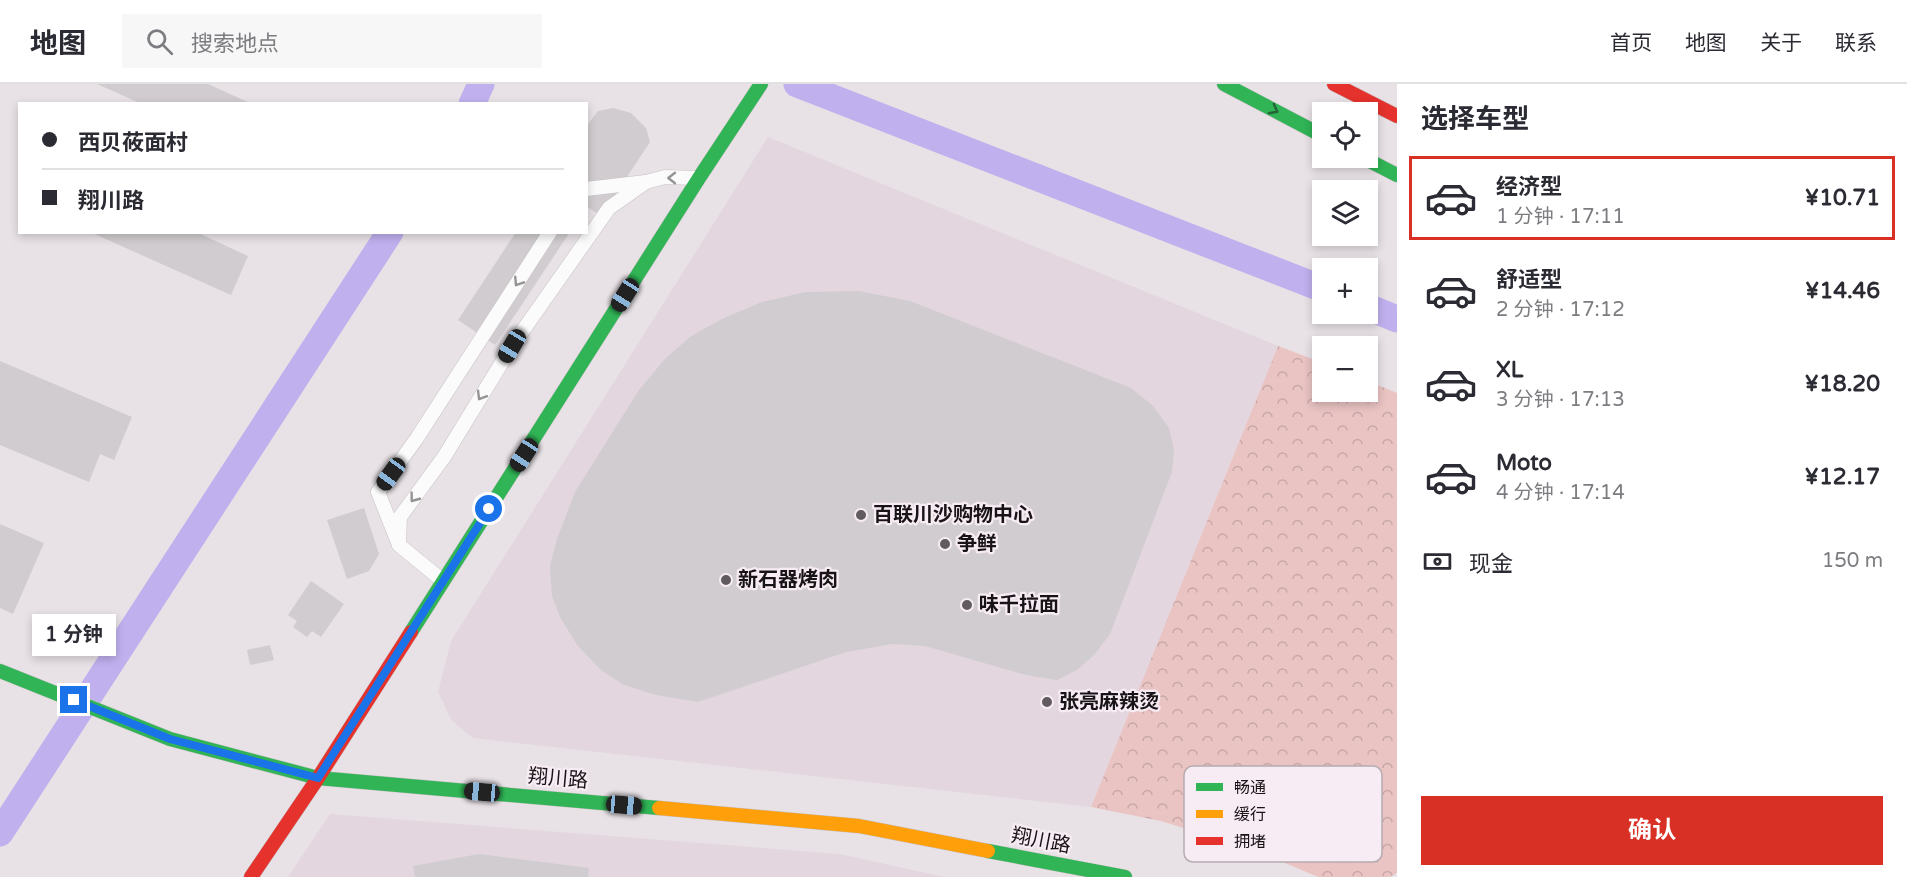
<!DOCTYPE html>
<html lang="zh">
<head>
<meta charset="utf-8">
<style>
  body { margin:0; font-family:"Varela Round","Noto Sans SC",sans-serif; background:#f7f7f7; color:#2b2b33; height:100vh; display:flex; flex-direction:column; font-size:22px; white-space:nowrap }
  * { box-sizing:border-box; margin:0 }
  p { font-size:20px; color:#7c7c81 }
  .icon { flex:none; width:33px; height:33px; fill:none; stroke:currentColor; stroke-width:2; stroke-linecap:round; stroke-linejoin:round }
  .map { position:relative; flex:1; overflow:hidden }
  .details { display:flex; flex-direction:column; background:#fff; width:510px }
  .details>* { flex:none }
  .top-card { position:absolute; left:18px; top:18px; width:570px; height:132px; border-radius:0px; box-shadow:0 3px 9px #0003; display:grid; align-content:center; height:132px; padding:0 24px; background:#fff }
  .controls { position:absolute; left:1312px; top:18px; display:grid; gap:12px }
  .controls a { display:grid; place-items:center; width:66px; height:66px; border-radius:0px; background:#fff; box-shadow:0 3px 9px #0003; font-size:30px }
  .end { position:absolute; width:27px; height:27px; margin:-14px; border:8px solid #1a73e8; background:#fff; box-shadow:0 0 0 3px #fff }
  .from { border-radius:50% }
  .bubble { position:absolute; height:42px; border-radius:0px; background:#fff; box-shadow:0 3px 9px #0003; font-size:20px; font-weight:700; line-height:42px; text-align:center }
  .car { position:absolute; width:18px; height:36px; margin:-18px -9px; border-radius:8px; box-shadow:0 0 4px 2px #0007; background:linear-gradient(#222 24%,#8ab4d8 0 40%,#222 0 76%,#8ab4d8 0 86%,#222 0) }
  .top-card b { display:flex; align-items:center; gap:21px; height:57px; font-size:22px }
  .top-card b+b { border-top:2px solid #e1e1e2 }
  .top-card i { width:15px; height:15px; background:#2b2b33 }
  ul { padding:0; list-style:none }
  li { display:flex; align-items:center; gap:18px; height:84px; margin:0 12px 9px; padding:0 12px; border:3px solid transparent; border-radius:0px }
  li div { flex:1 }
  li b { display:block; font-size:22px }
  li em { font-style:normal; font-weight:700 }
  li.selected { border-color:#d93025 }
  li>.icon { width:54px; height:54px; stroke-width:1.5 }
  h2 { padding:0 24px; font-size:27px; line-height:72px }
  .pay { display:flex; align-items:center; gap:15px; height:66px; padding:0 24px; font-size:22px }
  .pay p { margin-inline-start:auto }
  .primary-button { display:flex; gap:12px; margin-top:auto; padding:12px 24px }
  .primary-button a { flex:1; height:69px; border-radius:0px; background:#d93025; color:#fff; font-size:24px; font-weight:700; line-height:69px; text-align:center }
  header { display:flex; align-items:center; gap:36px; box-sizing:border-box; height:84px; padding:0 30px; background:#fff; border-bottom:2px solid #e1e1e2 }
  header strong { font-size:28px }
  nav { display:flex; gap:33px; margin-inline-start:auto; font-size:21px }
  .search { width:420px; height:54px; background:#f7f7f7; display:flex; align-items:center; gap:15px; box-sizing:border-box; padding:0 21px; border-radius:0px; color:#7c7c81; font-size:22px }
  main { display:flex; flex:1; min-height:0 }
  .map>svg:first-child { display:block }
  .built { fill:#e3d6df }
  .park { fill:url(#park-crowns) }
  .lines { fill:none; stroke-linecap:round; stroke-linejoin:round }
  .canal { stroke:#c0b0ee; stroke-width:27 }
  .building { fill:#d0cccf }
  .lane-casing { stroke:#c5c0c3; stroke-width:15 }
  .fast-casing { stroke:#c5c0c3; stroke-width:15 }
  .slow-casing { stroke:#c5c0c3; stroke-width:15 }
  .jam-casing { stroke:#c5c0c3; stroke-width:15 }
  .lane { stroke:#fcfbfb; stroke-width:14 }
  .fast { stroke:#30b455; stroke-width:14 }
  .slow { stroke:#ff9f0a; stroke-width:14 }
  .jam { stroke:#e5322d; stroke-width:14 }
  .oneway { stroke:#246436 }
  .oneway2 { stroke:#959394 }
  .route { stroke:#1a73e8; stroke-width:8 }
  .poi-dot { fill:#615b5f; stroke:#f8ecf4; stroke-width:2 }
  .labels { text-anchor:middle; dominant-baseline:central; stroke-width:4.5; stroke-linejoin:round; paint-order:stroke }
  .poi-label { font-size:20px; font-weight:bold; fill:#181316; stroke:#f8ecf4; text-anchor:start }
  .street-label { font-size:20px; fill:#181316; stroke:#f8ecf4 }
  .key { fill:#f8ecf4; stroke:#b5abb1; stroke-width:1.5 }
  .key-label { font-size:16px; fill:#181316 }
</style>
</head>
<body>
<header>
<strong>地图</strong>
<div class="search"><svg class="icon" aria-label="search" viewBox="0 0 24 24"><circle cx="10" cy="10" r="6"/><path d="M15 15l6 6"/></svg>搜索地点</div>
<nav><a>首页</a><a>地图</a><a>关于</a><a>联系</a></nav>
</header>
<main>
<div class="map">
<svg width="1397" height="793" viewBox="0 0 1397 793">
  <defs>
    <pattern id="park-crowns" width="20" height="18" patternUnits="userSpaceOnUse" patternTransform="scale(1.5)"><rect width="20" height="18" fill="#eac3c3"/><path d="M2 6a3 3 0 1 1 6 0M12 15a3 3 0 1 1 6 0" fill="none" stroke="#c8a7a7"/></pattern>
  </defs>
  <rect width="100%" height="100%" fill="#e8e2e6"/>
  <g class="built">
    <path d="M768,53L1278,262L1091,723L473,654L452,637L438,608L451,557Z"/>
    <path d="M330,730L840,770L944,793H288Z"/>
  </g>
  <path class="park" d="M1278,262L1323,279V308H1368V297L1397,309V789L1390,793H1318L1257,767L1161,737L1091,723Z"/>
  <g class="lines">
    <g class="canal">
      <path d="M797,0L1323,205"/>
      <path d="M472,20L481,0"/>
      <path d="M1368,223L1397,235"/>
      <path d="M0,749L390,148"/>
    </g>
  </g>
  <g class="building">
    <path d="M97,0H208L252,20H142Z"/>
    <path d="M613,24L631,29L646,44L650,58L601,132L586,122V43L598,27Z"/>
    <path d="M90,148H196L248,172L231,211Z"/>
    <path d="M516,148H570L495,261L458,236Z"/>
    <path d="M858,207L910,217L1131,304L1153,322L1169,344L1174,366L1172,388L1110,550L1094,571L1077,586L1057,596L1026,591L925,562L892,560L846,568L698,618L656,611L624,601L602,587L578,562L561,535L552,512L550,482L557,455L575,408L639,306L665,275L691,252L724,234L762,218L806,208Z"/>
    <path d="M0,277L132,333L114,376L100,370L89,398L0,361Z"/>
    <path d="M364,424L379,470L369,487L347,495L327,436Z"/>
    <path d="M0,440L44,459L13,530L0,524Z"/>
    <path d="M311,497L344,520L321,553L312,547L307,553L293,543L297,537L288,531Z"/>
    <path d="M270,561L274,576L250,581L247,566Z"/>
    <path d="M479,770L589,784L588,793H415L413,782Z"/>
  </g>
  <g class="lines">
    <defs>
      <g id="lane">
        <path d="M586,105L646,98L665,93L696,94"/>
        <path d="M399,461L400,433L444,373L512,262L609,124L646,98"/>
        <path d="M443,497L399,461L378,408L417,354L550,148"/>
      </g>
      <g id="fast">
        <path d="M1224,0L1323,52"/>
        <path d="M1364,74L1397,91"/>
        <path d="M411,548L699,94L761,0"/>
        <path d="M0,587L170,655L318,694L659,724"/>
        <path d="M988,767L1125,793"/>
      </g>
      <path id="slow" d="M659,724L859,742L988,767"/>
      <g id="jam">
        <path d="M1334,0L1397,32"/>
        <path d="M251,793L318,694L411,548"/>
      </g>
    </defs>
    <use href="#lane" class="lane-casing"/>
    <use href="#fast" class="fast-casing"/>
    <use href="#slow" class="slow-casing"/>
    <use href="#jam" class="jam-casing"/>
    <use href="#lane" class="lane"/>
    <use href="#fast" class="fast"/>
    <use href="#slow" class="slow"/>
    <use href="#jam" class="jam"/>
  </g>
  <defs><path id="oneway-chevron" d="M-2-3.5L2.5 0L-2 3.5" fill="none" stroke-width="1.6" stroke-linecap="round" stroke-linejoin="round" transform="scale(1.5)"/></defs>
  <use class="oneway" href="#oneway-chevron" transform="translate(1274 26) rotate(28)"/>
  <g class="oneway2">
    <use href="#oneway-chevron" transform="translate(672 94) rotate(180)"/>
    <use href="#oneway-chevron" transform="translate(518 198) rotate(123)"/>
    <use href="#oneway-chevron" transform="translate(481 312) rotate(121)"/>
    <use href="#oneway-chevron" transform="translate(414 414) rotate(127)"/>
  </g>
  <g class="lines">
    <path class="route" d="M74,616L170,655L318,694L489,425"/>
  </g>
  <g class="poi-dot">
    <circle cx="861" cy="431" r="6"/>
    <circle cx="945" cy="460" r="6"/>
    <circle cx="726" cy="496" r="6"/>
    <circle cx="967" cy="521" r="6"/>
    <circle cx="1047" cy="618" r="6"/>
  </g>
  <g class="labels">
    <g class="poi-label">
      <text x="873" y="431">百联川沙购物中心</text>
      <text x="957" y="460">争鲜</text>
      <text x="738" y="496">新石器烤肉</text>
      <text x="979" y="521">味千拉面</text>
      <text x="1059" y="618">张亮麻辣烫</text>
    </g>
    <g class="street-label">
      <text transform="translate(558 695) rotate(5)">翔川路</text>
      <text transform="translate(1041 757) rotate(11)">翔川路</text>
    </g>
  </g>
  <rect x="1184" y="682" width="198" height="96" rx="9" class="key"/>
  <rect x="1196" y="699" width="27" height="8" fill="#30b455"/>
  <rect x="1196" y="726" width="27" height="8" fill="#ff9f0a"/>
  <rect x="1196" y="753" width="27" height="8" fill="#e5322d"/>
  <g class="key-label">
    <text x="1234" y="709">畅通</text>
    <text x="1234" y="736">缓行</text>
    <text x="1234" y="763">拥堵</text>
  </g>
</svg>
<div class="controls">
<a><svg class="icon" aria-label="locate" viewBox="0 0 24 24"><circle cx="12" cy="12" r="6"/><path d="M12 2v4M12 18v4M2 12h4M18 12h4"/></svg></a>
<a><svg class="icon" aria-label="layers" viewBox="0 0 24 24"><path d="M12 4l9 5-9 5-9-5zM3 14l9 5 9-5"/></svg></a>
<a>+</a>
<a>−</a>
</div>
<i class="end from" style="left:489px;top:425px"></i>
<i class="end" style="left:74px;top:616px"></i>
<div class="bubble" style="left:32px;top:530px;width:84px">1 分钟</div>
<i class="car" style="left:625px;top:211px;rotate:212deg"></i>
<i class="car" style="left:512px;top:262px;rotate:211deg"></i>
<i class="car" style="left:524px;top:371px;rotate:213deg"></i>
<i class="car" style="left:391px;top:390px;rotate:216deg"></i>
<i class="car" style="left:482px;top:708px;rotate:275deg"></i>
<i class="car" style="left:624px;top:721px;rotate:95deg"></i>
<div class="top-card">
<b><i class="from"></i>西贝莜面村</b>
<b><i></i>翔川路</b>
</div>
</div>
<section class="details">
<h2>选择车型</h2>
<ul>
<li class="selected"><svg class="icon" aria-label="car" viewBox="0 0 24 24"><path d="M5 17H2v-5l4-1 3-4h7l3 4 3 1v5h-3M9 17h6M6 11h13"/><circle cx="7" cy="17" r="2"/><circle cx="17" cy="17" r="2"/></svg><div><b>经济型</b><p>1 分钟 · 17:11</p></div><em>¥10.71</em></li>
<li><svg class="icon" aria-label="car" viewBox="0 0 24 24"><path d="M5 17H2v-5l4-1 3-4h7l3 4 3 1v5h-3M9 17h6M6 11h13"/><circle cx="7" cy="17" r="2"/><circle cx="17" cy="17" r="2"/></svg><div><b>舒适型</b><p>2 分钟 · 17:12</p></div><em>¥14.46</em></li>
<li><svg class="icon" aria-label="car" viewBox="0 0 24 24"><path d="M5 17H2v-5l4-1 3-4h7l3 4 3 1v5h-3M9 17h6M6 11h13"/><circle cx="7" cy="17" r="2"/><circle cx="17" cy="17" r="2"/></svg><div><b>XL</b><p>3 分钟 · 17:13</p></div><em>¥18.20</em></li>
<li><svg class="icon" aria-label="car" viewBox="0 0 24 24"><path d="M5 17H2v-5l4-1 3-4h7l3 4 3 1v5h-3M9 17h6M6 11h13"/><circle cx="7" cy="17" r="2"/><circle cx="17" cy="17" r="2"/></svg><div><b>Moto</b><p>4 分钟 · 17:14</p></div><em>¥12.17</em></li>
</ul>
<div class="pay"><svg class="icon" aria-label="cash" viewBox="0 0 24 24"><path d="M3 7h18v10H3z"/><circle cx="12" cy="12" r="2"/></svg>现金<p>150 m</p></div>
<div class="primary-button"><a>确认</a></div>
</section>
</main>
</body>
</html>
